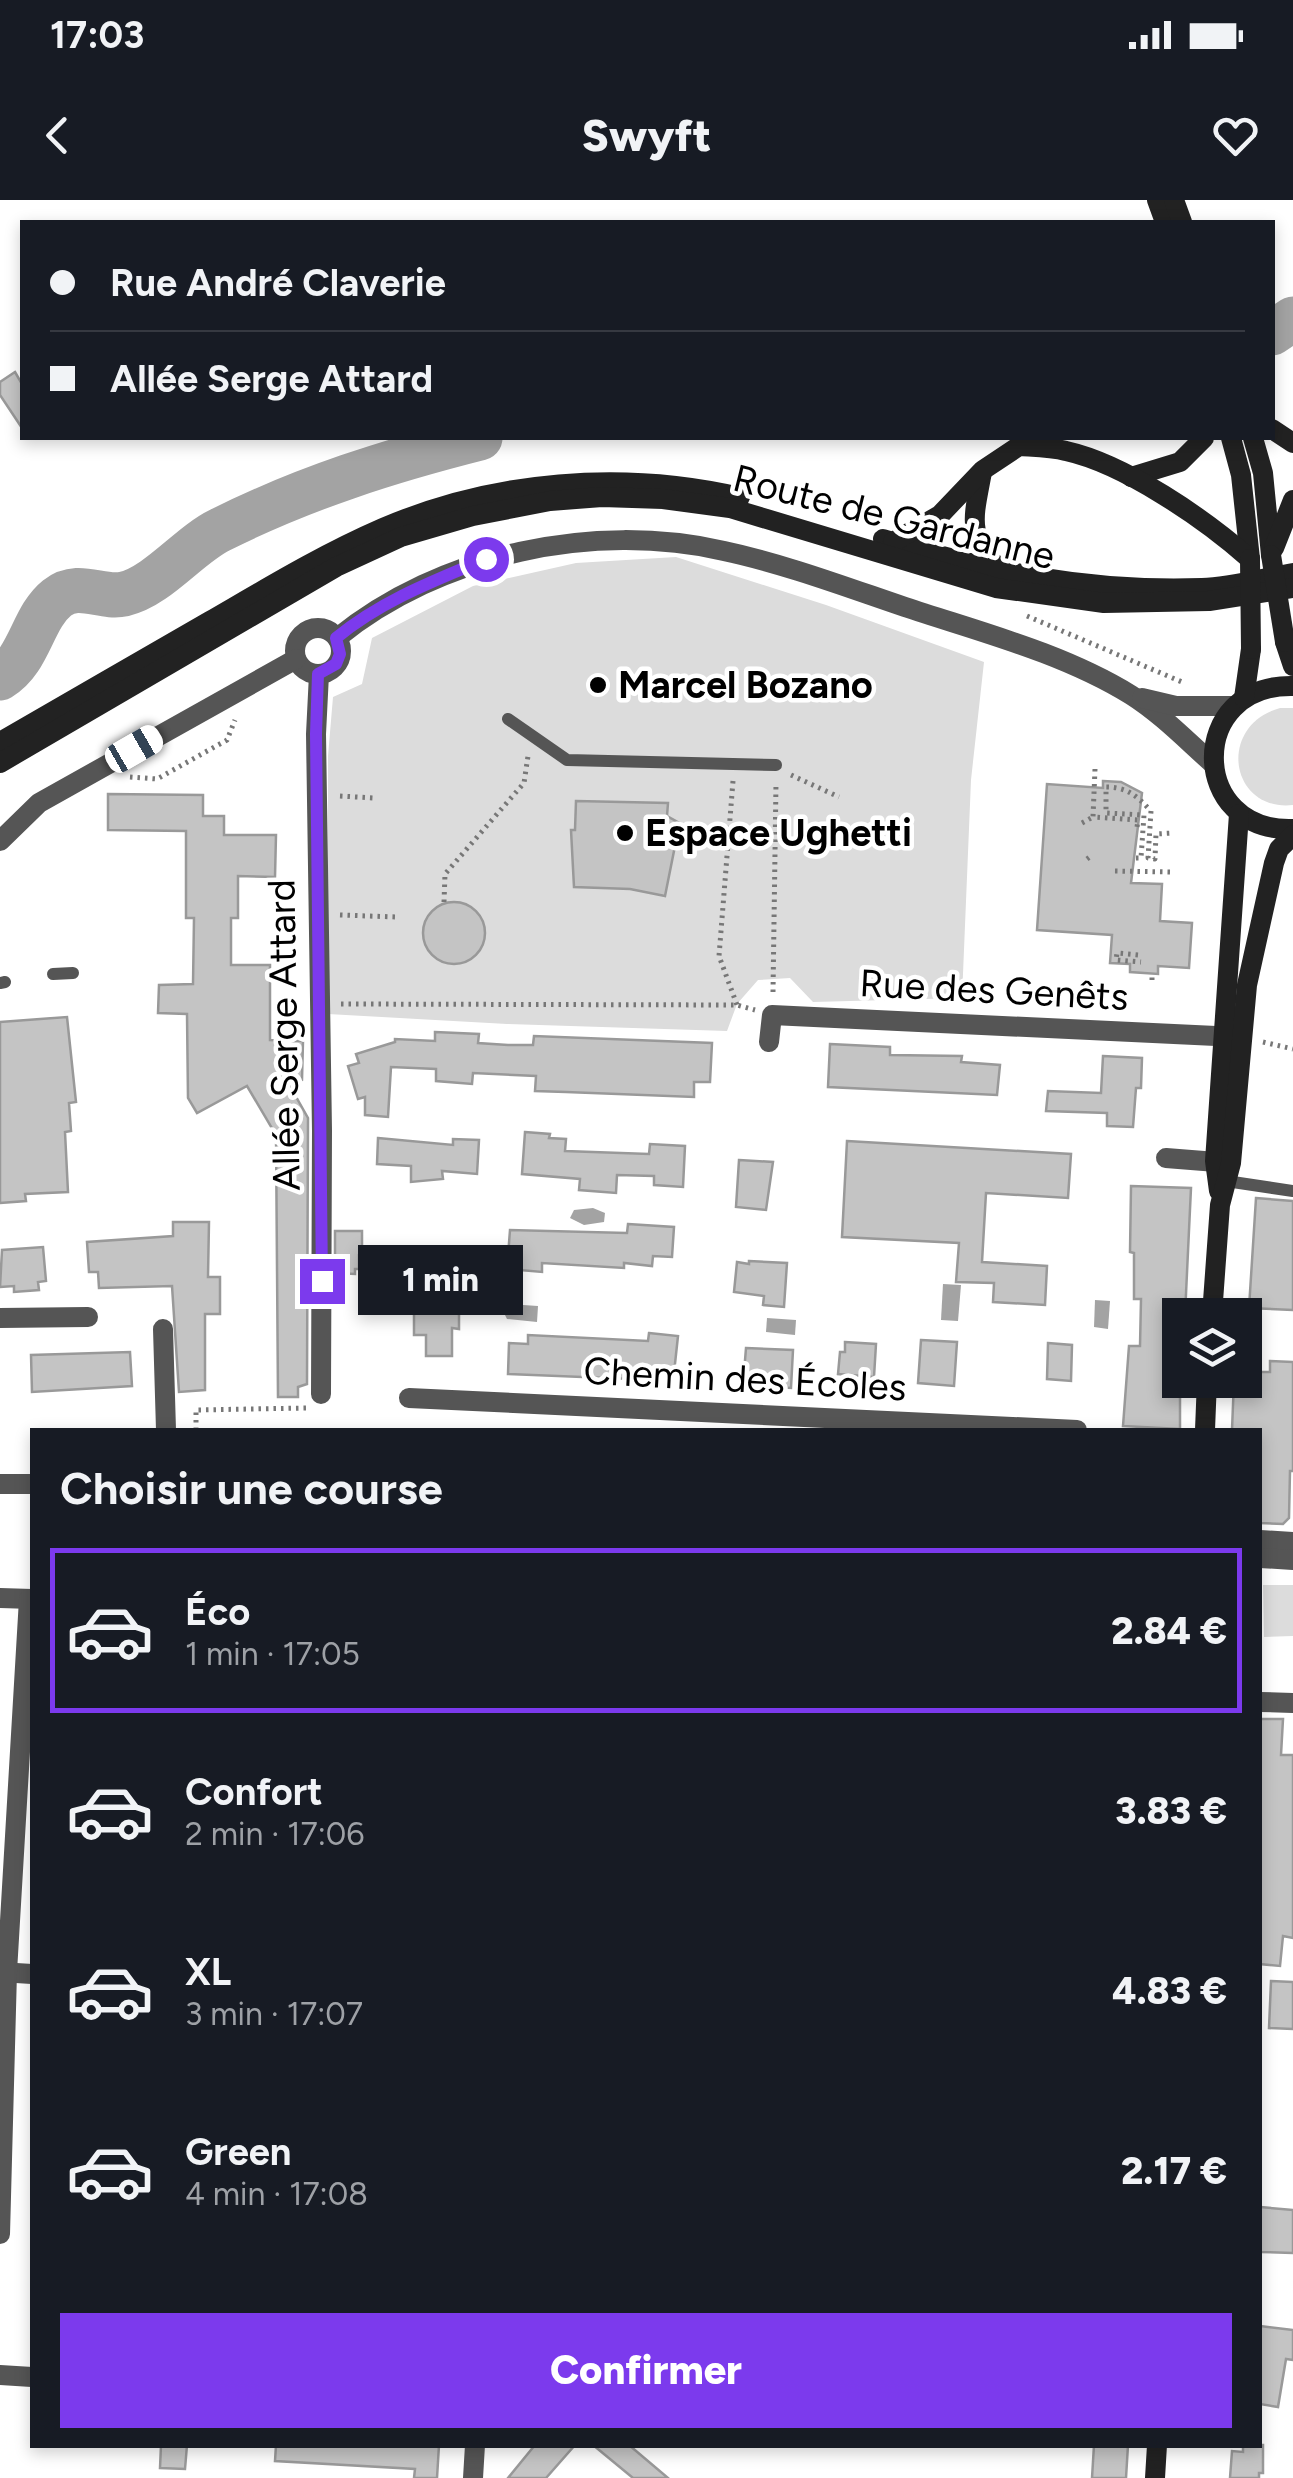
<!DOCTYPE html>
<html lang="fr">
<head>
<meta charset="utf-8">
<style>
  body { margin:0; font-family:Figtree,sans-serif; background:#242831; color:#f1f3f6; height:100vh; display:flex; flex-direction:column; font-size:38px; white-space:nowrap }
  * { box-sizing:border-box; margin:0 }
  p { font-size:32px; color:#9ea1a6 }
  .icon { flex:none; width:55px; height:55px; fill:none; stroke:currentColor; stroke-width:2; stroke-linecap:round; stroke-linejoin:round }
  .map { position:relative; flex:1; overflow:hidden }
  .sheet { position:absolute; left:30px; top:1228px; width:1232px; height:1020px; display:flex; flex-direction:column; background:#171b24; border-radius:0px; box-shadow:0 5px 15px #0003 }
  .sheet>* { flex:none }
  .hud { position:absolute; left:20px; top:20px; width:1255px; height:220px; border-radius:0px; box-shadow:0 5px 15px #0003; display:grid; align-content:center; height:220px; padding:0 30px; background:#171b24 }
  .fabs { position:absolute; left:1162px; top:1098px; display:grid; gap:20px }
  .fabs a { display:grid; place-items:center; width:100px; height:100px; border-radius:0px; background:#171b24; box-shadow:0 5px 15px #0003; font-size:50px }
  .end { position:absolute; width:45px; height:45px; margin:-22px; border:12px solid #7c3aed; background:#fff; box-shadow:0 0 0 5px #fff }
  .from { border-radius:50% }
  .bubble { position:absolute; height:70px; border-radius:0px; background:#171b24; box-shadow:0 5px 15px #0003; font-size:32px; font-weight:800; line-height:70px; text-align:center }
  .car { position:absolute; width:30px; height:60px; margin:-30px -15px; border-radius:12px; box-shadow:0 0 8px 2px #0007; background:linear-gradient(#fff 24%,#345 0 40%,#fff 0 76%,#345 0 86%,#fff 0) }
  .hud b { display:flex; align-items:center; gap:35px; height:95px; font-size:38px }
  .hud b+b { border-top:2px solid #363941 }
  .hud i { width:25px; height:25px; background:#f1f3f6 }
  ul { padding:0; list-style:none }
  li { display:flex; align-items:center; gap:30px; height:165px; margin:0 20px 15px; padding:0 10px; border:5px solid transparent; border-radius:0px }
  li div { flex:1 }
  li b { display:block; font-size:38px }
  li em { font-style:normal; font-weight:800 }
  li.selected { border-color:#7c3aed }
  li>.icon { width:90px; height:90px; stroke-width:1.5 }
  h2 { padding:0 30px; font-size:45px; line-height:120px }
  .cta { display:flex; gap:20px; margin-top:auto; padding:20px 30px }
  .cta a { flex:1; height:115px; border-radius:0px; background:#7c3aed; color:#fff; font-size:40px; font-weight:800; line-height:115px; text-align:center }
  .status { display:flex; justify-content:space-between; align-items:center; height:70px; padding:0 50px; background:#171b24; direction:ltr }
  .status svg { height:28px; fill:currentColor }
  header { display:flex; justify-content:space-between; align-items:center; height:130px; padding:0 30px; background:#171b24; font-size:45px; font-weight:800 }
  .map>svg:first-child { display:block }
  .green { fill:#dcdcdc }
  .water { fill:#a3a3a3 }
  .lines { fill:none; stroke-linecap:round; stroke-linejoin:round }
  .river { stroke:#a3a3a3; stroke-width:45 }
  .building { fill:#c4c4c4; stroke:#999; stroke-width:2.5 }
  .path { stroke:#777; stroke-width:5; stroke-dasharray:2.5 5; stroke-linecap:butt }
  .service { stroke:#555; stroke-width:12 }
  .minor { stroke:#555; stroke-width:20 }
  .secondary { stroke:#222; stroke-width:20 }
  .secondary-bridge { stroke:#222; stroke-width:20 }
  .route { stroke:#7c3aed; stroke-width:12 }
  .poi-dot { fill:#000; stroke:#fff; stroke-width:4 }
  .labels { text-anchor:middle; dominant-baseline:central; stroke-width:9; stroke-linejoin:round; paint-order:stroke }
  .street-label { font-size:38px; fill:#000; stroke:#fff }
  .poi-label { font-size:38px; font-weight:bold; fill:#000; stroke:#fff; text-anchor:start }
</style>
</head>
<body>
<div class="status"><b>17:03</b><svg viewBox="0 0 49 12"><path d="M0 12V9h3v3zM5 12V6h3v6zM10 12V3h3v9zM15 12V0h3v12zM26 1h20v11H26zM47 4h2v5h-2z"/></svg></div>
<header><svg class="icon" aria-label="back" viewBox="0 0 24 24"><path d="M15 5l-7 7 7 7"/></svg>Swyft<svg class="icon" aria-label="heart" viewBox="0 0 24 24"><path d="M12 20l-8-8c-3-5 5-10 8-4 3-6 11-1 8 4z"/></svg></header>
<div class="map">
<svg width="1293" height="2278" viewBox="0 0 1293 2278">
  <rect width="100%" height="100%" fill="#fff"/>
  <g class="green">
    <path d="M676,357L826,405L984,462L971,580L962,798L813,802L790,778L758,780L737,804L727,831L507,824L328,814V556L333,497L362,484L372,438L473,386L576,363Z"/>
    <path d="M1280,508H1293V605C1230,612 1216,526 1280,508Z"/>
    <path d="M1263,1385H1293V1436L1264,1437Z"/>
  </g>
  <g class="water">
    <path d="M593,1008L605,1013L604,1022L584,1025L570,1018L574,1010Z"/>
    <path d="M943,1084L961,1085L958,1121L941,1120Z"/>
    <path d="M1095,1100L1110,1101L1108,1129L1094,1127Z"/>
    <path d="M508,1104L538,1106L537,1122L507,1119L503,1111Z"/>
    <path d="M767,1118L796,1120L795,1135L766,1132Z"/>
  </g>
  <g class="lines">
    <g class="river">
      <path d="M1272,133L1293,119"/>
      <path d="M0,478C30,460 32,418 57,398C79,381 101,399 124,394C158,386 189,345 220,330C304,288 389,261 480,238"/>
    </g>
  </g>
  <g class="building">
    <path d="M15,172L22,184V228L0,195V182Z"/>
    <path d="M1103,581L1121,582L1142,593L1131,683L1162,684L1160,721L1192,723L1189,768L1158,766V774L1130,772V764L1110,763L1112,735L1037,730L1047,584L1103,588Z"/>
    <path d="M108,594L203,595V616H224V635H276L275,677L238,676V718H231V765H270V840L303,841L302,880L290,886L308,918L307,1184L298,1187V1197H278L276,935L247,886L197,913L188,898L187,814L158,813L159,785L193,784L194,718H186V631L108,630Z"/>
    <path d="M576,601L668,603L667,616L683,625L677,636L665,696L630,689L574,687L571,630H575Z"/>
    <circle cx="454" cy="733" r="31"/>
    <path d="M67,817L76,902L69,903L71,931L65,932L68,992L25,994L26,1001L0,1003V822Z"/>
    <path d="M435,832L479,834L478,843L508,845H533L534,836L712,843L710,882H694V897L566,892L535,891L536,876L473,873L472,884L436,881V869L391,867L388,917L365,915V897L358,899L348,866L359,863L356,854L395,842V839L435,841Z"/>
    <path d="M830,844L890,847V855L962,856L961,862L1000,865L997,895L828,887Z"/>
    <path d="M1103,856L1142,858L1141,888H1136L1133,927L1107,926V913L1046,911L1048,891L1101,893Z"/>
    <path d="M525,932L550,934L549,938L566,939L565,951L649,954L650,944L685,946L683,987L654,985V976L617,975L616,993L579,990L580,979L522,974Z"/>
    <path d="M378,938L453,945V939L479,940L477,974L442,971L443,979L411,982V966L377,964Z"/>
    <path d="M847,941L1071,954L1068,998L986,993L982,1062L1047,1066L1045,1105L993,1102L994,1083L956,1082L959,1043L842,1037Z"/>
    <path d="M739,960L773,962L766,1010L736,1007Z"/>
    <path d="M1131,986L1191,988L1185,1115H1180V1229L1123,1226L1129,1146H1140L1141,1099H1134V1053L1130,1052Z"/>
    <path d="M1256,998L1293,1001V1110L1249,1108Z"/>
    <path d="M173,1022H209L208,1077H220V1114H205V1190L179,1192L172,1086L99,1088L98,1072H89L87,1042L173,1036Z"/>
    <path d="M628,1024L674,1027L672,1057L653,1056L652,1066L624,1063V1068L542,1063V1072L507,1069L510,1030L627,1033Z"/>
    <path d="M335,1031H362V1054L359,1055V1069H355V1074L335,1073Z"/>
    <path d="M43,1047L46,1081L38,1082L39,1090L14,1092V1086L0,1087L2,1050Z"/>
    <path d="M749,1061L787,1063L784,1107L763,1105L764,1096L734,1092L737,1062L749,1064Z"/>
    <path d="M440,1090H459V1129L452,1128V1156H426V1135H414V1104L440,1103Z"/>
    <path d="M649,1133L678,1136L674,1173L656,1172V1180L508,1174L509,1143L528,1144V1135L648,1141Z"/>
    <path d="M921,1140L957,1142L954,1186L918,1183Z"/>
    <path d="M845,1142L876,1144L874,1177L838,1174L840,1152H845Z"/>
    <path d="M1048,1143L1072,1145L1071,1181L1047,1179Z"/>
    <path d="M746,1148L793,1150L791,1188L743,1185Z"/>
    <path d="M130,1152L132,1186L32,1192L31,1155Z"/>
    <path d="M1270,1161L1293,1162V1271H1290L1289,1318L1283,1324L1260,1323V1230H1232L1234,1180H1245V1172H1270Z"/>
    <path d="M1260,1519H1283L1281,1555H1293V1738L1283,1736L1280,1766L1260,1764Z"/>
    <path d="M1271,1781L1293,1782V1829L1269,1828Z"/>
    <path d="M1260,2007L1293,2010V2053L1260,2052Z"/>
    <path d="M1260,2126L1293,2130V2160L1286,2159L1278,2207L1260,2204Z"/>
    <path d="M161,2245H187L185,2269L160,2268Z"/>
    <path d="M276,2245H439L437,2278H414L415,2269L275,2261Z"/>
    <path d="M535,2245H575L546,2278H508Z"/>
    <path d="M593,2245H629L668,2278H633Z"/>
    <path d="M1094,2245H1128L1126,2278H1092Z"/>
    <path d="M1243,2245H1263V2273H1259V2278H1230L1232,2251L1243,2252Z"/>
  </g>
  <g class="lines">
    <g class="path">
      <path d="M1027,416L1182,482"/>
      <path d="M1095,569L1093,617L1138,620L1137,627"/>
      <path d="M791,575L839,597"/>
      <path d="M130,577L157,579L227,540L235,520"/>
      <path d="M733,581L719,756L737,805"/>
      <path d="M340,596L374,598"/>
      <path d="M1082,623L1093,617"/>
      <path d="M1136,658H1141L1144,615L1106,613V587C1127,587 1137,596 1151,611L1148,658L1155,659L1156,634L1173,633"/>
      <path d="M1087,659L1091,656"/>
      <path d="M1115,671L1173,672"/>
      <path d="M444,702L445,674L524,583L528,556"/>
      <path d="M340,715L397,717"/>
      <path d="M1138,755L1117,753L1116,760L1141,762"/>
      <path d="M1152,780V774"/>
      <path d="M773,792L776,583"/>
      <path d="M341,804L737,805L755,810"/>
      <path d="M1263,842L1293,849"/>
      <path d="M196,1230V1210L307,1208"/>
    </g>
    <g class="service">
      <path d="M508,519L567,560L776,565"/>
      <path d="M53,774L73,773"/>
      <path d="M0,783L5,782"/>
      <path d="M1226,981L1293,991"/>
    </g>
    <g class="minor">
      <circle cx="318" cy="451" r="23"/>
      <path d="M337,438C440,354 594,321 724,351C785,364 846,387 905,407C980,432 1063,453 1131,495C1161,514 1186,540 1212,563"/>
      <path d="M319,474L316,534L322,931L321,1194"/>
      <path d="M1142,498L1176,506H1234"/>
      <path d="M0,641L39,603L296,459"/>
      <path d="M769,842L772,815L1237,837"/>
      <path d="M1166,958L1229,963"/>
      <path d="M0,1118L88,1117"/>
      <path d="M163,1129L166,1230"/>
      <path d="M409,1198L1077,1230"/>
      <path d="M0,1284H32"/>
      <path d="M1260,1340L1293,1342"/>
      <path d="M1260,1358L1293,1360"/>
      <path d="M0,1398L32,1399"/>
      <path d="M1260,1502L1293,1503"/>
      <path d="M0,1772L32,1774"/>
      <path d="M0,2034L7,1772L29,1399"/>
      <path d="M0,2175L32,2177"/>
      <path d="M473,2278L475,2245"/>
    </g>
    <g class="secondary">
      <path d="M1157,0L1165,22"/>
      <path d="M1174,0L1182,22"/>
      <path d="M1272,229L1293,243"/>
      <path d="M1231,238L1241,275L1250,359"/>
      <path d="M1253,238L1263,273L1271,355"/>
      <path d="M982,272C973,321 966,334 1002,373"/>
      <path d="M1131,277L1180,262L1204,238"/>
      <path d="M883,339C991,372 1087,392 1202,388C1232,387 1263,378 1293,373"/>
      <path d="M893,342L940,315L983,270L1019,246C1034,247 1051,247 1066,251C1125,264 1205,319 1250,359"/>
      <path d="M1274,348L1293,300"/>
      <path d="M1285,442L1293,466"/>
      <path d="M1293,486C1186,484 1189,633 1293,629"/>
      <path d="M1244,498L1251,449"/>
      <path d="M0,542C70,502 140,461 210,421C267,388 323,354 383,328C494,280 623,270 740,297"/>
      <path d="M0,563L336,367L401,337L473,316L550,301L602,297L663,299L730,308L996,388L1104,403L1209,401L1293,388"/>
      <path d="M1219,991L1215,961L1239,614"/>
      <path d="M1212,1115L1220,1005L1231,963L1247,785L1274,663L1279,649L1293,635"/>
      <path d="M1205,1230L1207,1180"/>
      <path d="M1155,2278L1157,2245"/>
    </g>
    <g class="secondary-bridge">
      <path d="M1271,355L1285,442"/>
      <path d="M1250,359L1251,449"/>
    </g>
  </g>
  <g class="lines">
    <path class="route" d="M322,1081L316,534L318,474L336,464L340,454L336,438C381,401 433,381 486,359"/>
  </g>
  <g class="poi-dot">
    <circle cx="598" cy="485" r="10"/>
    <circle cx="625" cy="633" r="10"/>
  </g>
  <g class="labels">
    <g class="street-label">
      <text transform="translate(894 317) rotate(14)">Route de Gardanne</text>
      <text transform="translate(994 790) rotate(3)">Rue des Genêts</text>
      <text transform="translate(284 835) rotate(-91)">Allée Serge Attard</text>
      <text transform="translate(745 1179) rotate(3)">Chemin des Écoles</text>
    </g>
    <g class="poi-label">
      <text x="618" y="485">Marcel Bozano</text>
      <text x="645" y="633">Espace Ughetti</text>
    </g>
  </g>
</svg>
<div class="fabs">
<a><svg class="icon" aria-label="layers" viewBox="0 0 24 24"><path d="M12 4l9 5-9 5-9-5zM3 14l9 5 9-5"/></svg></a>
</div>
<i class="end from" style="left:486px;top:359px"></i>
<i class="end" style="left:322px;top:1081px"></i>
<div class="bubble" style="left:358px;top:1045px;width:165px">1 min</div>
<i class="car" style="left:134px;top:549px;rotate:60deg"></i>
<div class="hud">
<b><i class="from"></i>Rue André Claverie</b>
<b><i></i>Allée Serge Attard</b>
</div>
<section class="sheet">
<h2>Choisir une course</h2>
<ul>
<li class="selected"><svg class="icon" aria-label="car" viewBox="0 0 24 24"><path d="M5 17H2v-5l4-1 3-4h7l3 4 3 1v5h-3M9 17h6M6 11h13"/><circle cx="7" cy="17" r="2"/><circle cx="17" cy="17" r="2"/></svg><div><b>Éco</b><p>1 min · 17:05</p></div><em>2.84 €</em></li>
<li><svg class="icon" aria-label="car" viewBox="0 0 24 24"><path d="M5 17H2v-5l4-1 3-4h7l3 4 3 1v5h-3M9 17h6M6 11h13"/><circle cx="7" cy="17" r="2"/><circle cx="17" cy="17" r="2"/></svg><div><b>Confort</b><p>2 min · 17:06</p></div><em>3.83 €</em></li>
<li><svg class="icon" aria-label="car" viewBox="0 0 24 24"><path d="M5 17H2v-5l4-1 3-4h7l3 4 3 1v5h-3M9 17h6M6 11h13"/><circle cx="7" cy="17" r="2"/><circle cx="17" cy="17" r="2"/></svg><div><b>XL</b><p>3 min · 17:07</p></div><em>4.83 €</em></li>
<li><svg class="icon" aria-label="car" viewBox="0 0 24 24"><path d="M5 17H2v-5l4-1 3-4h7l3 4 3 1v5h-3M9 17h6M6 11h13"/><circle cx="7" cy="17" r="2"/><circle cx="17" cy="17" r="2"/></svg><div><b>Green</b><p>4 min · 17:08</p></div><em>2.17 €</em></li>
</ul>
<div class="cta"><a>Confirmer</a></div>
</section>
</div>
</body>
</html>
